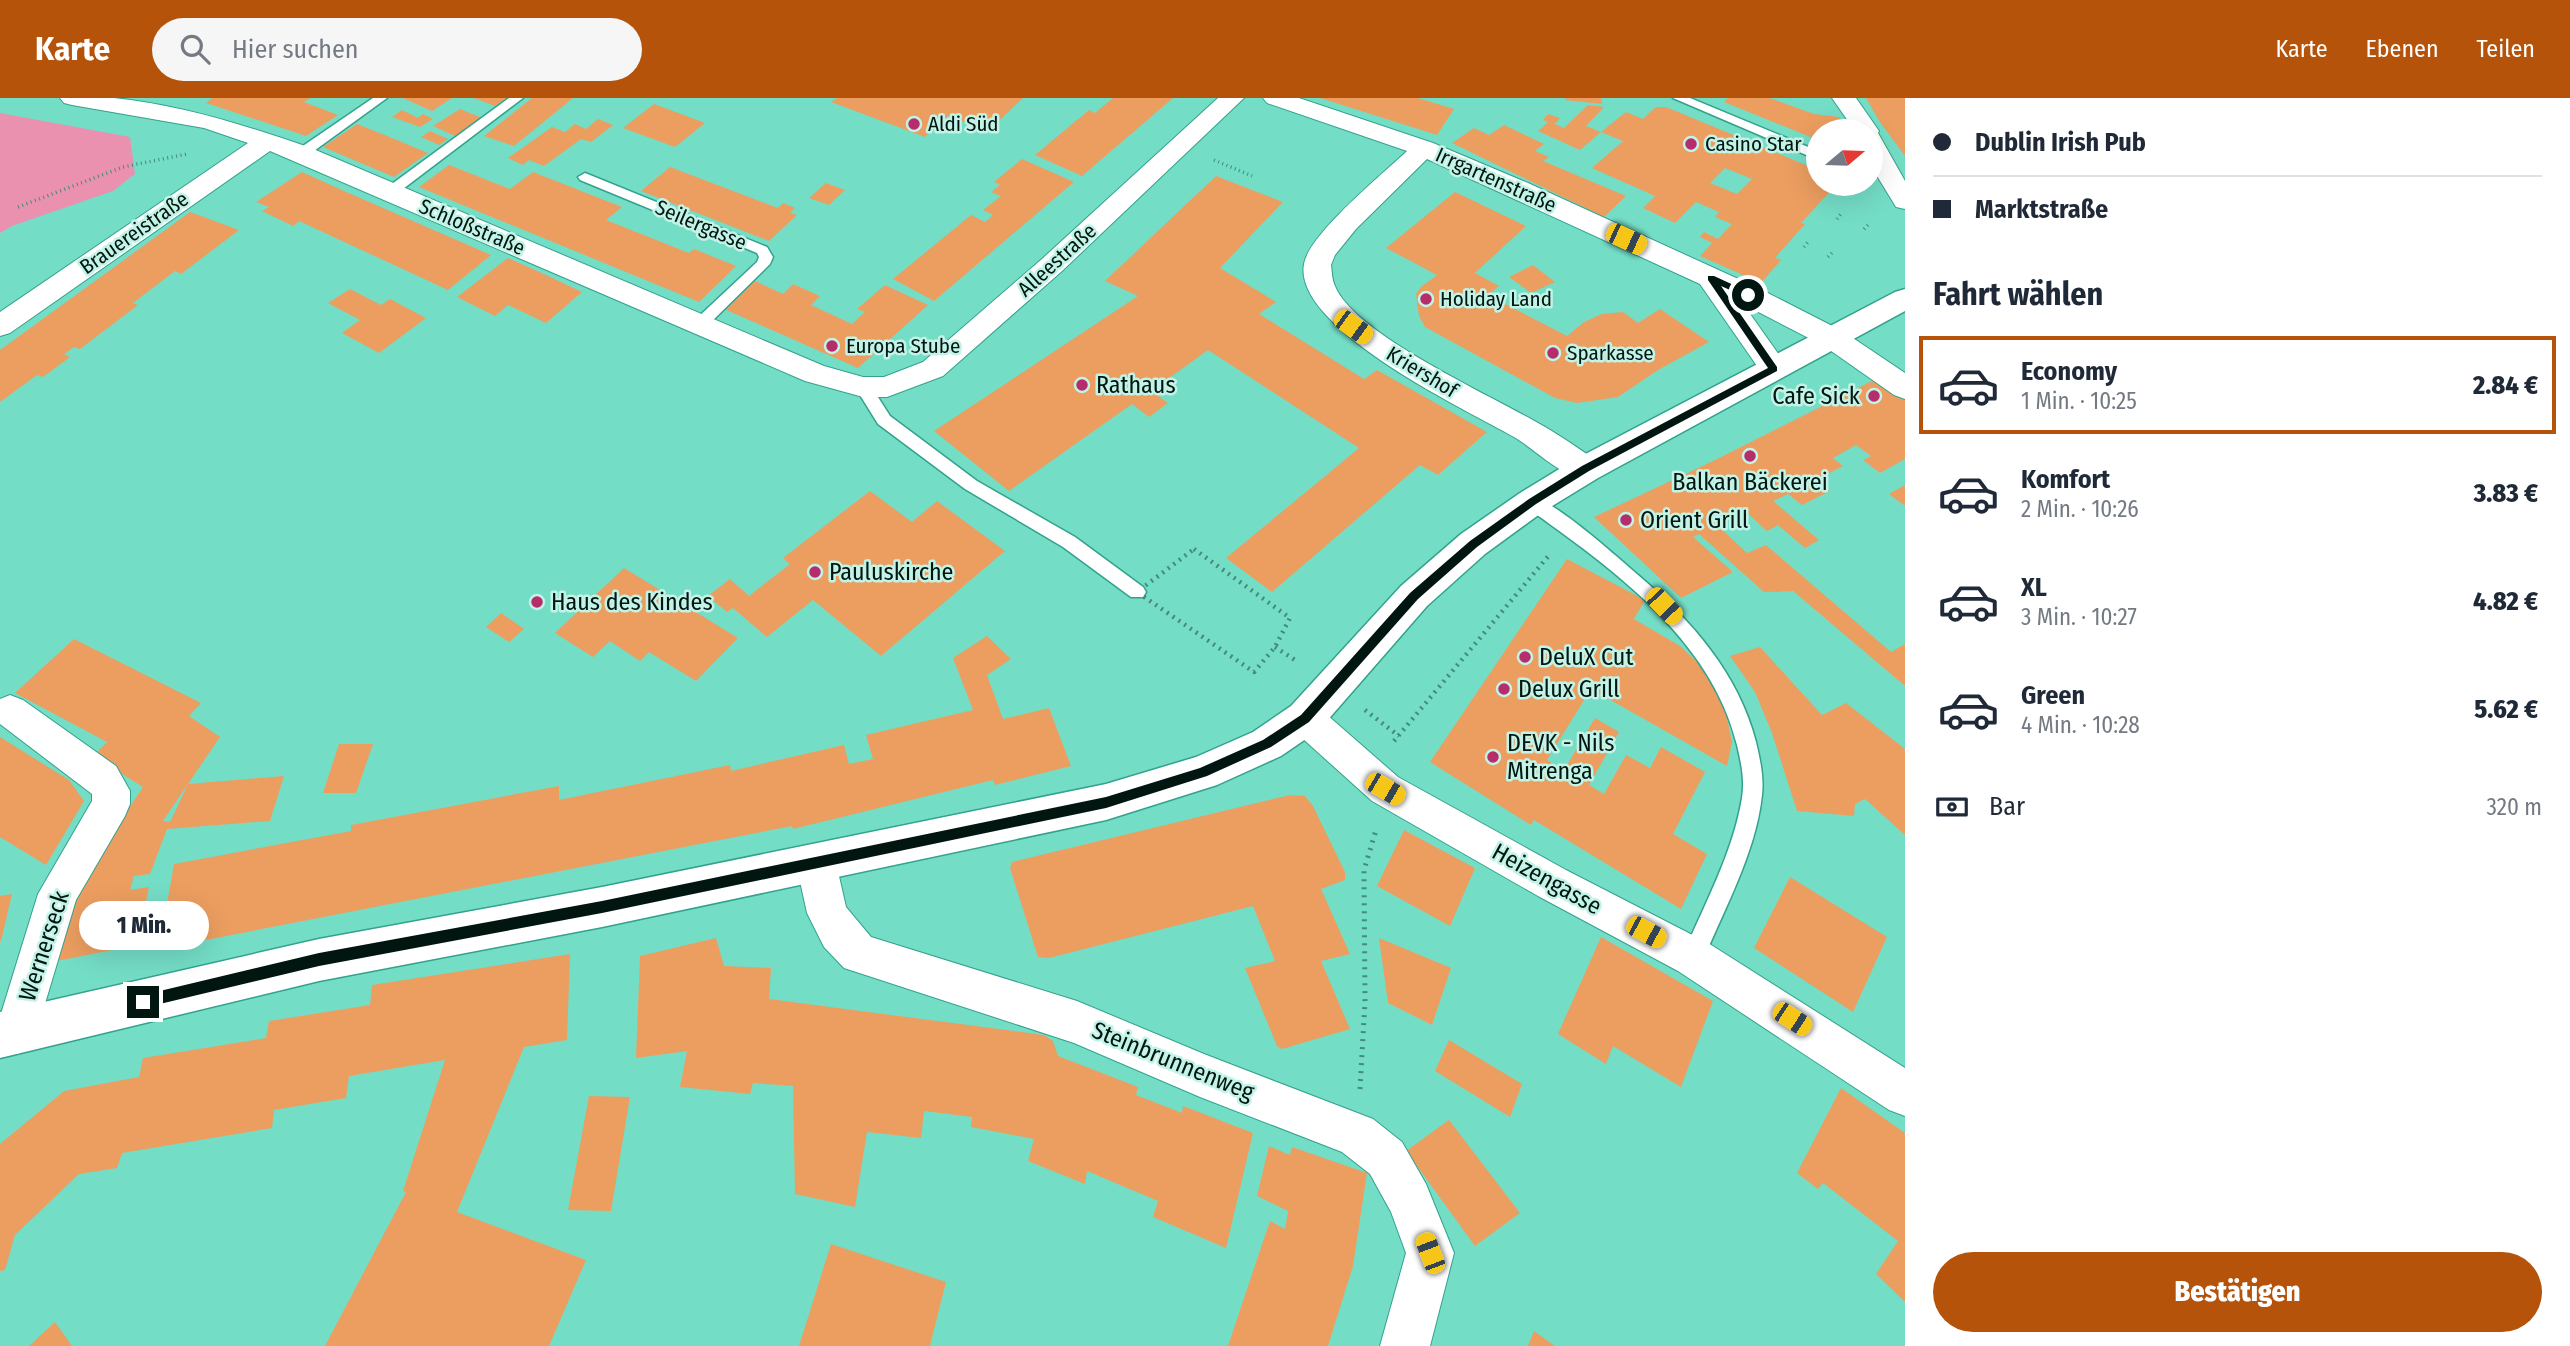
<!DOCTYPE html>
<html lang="de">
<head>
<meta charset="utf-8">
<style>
  body { margin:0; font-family:"Fira Sans Condensed",sans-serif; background:#f6f6f7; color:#1f2937; height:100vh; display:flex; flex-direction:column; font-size:26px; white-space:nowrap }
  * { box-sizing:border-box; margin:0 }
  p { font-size:23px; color:#747a83 }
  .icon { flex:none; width:38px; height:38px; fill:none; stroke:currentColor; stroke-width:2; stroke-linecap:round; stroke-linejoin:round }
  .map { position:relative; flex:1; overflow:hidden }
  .side { display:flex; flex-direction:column; background:#fff; width:665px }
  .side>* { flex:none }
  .hud { display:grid; align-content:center; height:154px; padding:0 28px; background:#fff }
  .needle { width:46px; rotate:71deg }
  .fabs { position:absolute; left:1806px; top:21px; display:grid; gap:14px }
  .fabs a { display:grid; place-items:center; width:77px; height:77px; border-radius:50%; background:#fff; box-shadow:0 7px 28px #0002; font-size:35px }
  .end { position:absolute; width:32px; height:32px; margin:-16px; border:9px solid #011611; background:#fff; box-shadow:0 0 0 4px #fff }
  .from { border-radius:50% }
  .bubble { position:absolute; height:49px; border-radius:24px; background:#fff; box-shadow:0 7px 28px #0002; font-size:23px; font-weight:800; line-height:49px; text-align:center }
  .car { position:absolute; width:21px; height:42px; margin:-21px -10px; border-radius:9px; box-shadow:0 0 5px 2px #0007; background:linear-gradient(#f5c518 24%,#345 0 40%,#f5c518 0 76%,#345 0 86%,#f5c518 0) }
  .hud b { display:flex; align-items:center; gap:24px; height:66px; font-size:26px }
  .hud b+b { border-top:2px solid #e0e1e3 }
  .hud i { width:18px; height:18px; background:#1f2937 }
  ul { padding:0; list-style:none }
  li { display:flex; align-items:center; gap:21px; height:98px; margin:0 14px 10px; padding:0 14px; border:4px solid transparent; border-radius:0px }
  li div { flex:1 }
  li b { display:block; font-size:26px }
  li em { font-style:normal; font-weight:800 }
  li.on { border-color:#b45309 }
  li>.icon { width:63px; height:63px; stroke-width:1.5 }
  h2 { padding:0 28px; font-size:32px; line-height:84px }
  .pay { display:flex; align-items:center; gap:18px; height:77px; padding:0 28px; font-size:26px }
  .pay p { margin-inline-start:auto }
  .cta { display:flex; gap:14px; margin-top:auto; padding:14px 28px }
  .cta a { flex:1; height:80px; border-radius:42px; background:#b45309; color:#fff; font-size:28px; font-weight:800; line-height:80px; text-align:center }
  header { display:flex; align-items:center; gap:42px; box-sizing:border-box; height:98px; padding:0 35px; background:#b45309; color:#fff }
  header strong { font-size:33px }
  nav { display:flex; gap:38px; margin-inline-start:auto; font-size:24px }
  .search { width:490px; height:63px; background:#f6f6f7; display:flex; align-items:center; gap:18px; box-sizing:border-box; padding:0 24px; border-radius:38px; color:#747a83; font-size:26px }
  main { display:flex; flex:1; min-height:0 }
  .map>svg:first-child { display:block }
  .green { fill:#ea91b0 }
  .building { fill:#ec9e60; fill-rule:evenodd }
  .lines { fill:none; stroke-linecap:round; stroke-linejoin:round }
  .lane-casing { stroke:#32a28d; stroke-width:3 }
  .street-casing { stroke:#32a28d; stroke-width:2 }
  .secondary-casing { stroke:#32a28d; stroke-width:3 }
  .path-far2 { stroke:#448b7b; stroke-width:3.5; stroke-dasharray:1 3.5; stroke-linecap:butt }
  .path-far1 { stroke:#448b7b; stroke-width:4.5; stroke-dasharray:2 5; stroke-linecap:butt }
  .path { stroke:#448b7b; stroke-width:5; stroke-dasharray:2 6; stroke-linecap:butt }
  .lane { fill:#fff; fill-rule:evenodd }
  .street { fill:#fff; fill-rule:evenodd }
  .secondary { fill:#fff; fill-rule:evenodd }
  .route { fill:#011611 }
  .poi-dot { fill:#b62d6c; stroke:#c3f3e7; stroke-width:2.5 }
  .labels { text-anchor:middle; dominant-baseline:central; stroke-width:5; stroke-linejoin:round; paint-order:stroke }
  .far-poi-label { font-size:21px; fill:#011611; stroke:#c3f3e7; text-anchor:start }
  .far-street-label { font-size:21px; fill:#011611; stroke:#c3f3e7 }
  .poi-label { font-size:24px; fill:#011611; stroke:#c3f3e7; text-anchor:start }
  .street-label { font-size:24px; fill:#011611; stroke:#c3f3e7 }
</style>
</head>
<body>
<header>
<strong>Karte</strong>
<div class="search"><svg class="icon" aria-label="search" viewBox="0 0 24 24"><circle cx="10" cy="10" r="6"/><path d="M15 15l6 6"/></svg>Hier suchen</div>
<nav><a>Karte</a><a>Ebenen</a><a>Teilen</a></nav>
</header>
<main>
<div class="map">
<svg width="1905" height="1248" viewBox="0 0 1905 1248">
  <rect width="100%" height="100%" fill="#74ddc6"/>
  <path class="green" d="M0,15L130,39L135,76L113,93L12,128L0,135Z"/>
  <g class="building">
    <path d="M212,0H310L304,4L338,17L306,38L206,5Z"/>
    <path d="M403,0H452L432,13Z"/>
    <path d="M474,0H507L495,8Z"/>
    <path d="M532,0H573L514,48L484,38Z"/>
    <path d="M837,0H1023L988,33L948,18L925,39L831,4Z"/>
    <path d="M1113,0H1173L1082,78L1035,57L1089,12L1095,15Z"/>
    <path d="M1320,0H1418L1454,11L1437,37Z"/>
    <path d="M1565,0H1601L1602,6L1565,2Z"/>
    <path d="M1728,0H1770L1814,16L1839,19L1849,33H1818V42L1724,4Z"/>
    <path d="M1866,0H1905V58L1880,24Z"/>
    <path d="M654,6L705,25L675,49L623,30Z"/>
    <path d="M1588,7L1604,9L1586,28L1601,34L1580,52L1538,33L1548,24L1543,22L1548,16L1560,20L1555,26L1564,30Z"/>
    <path d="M1656,9H1666L1818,72V86H1837L1801,125L1805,126L1775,160L1781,162L1761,185L1700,158L1712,145L1700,139L1704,134L1718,141L1732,126L1715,119L1719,114L1696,104L1675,125L1643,110L1655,98L1592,70L1623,43L1601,34L1626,14L1643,21ZM1725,70L1752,81L1737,96L1710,85Z"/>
    <path d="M460,11L482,20L455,38L433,28Z"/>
    <path d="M402,12L418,20L423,16L433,21L420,29L392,19Z"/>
    <path d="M598,21L613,27L591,44L581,41L544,68L529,62L523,67L508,60L552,29L565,34L575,26L586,31Z"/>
    <path d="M357,26L392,40L428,55L394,79L323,49Z"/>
    <path d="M1504,27L1544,46L1535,53L1549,59L1543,63L1626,98L1604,119L1452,45L1474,30L1489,37Z"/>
    <path d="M430,33L448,41L439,47L421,39Z"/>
    <path d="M1022,61L1074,84L934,203L893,181L971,117L985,124L993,117L983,112L1001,98L991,94L1000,87L994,84Z"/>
    <path d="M449,67L510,91L533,74L622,109L606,122L689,155L694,151L736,168L699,204L419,89Z"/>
    <path d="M670,69L778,110L783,105L795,110L790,115L797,117L769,143L641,93Z"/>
    <path d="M302,74L344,93L491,157L448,192L299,123L293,128L262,113L269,109L256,104Z"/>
    <path d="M1216,78L1283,104L1220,170L1276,204L1259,216L1364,281L1377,272L1487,334L1438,377L1420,367L1272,494L1226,460L1359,350L1208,252L1151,293L1168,305L1149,319L1132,306L1009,393L934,333L1138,198L1105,183Z"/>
    <path d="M826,85L845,92L829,107L809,100Z"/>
    <path d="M1455,94L1526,128L1475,175L1499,188L1488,197L1567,238L1584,224L1602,216L1623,214L1638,225L1660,211L1709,244L1658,272L1618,299L1577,305L1555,300L1425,229L1419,218L1416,196L1421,189L1437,177L1386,150Z"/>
    <path d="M190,114L239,132L181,176L175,173L133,205L138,207L80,251L74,249L64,256L70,259L43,279L37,277L0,304V252Z"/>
    <path d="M508,160L546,177L582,194L546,225L508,207L495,218L457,199Z"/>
    <path d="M1533,167L1555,184L1531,195L1509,179Z"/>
    <path d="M755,183L783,196L793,186L820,198L811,207L852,226L865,214L857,211L885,187L928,207L858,270L724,211Z"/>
    <path d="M350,191L381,207L390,201L426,220L379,255L342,235L360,222L328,205Z"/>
    <path d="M1876,281L1905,301V361L1880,375L1863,362L1871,358L1856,347L1833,360L1843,368L1816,382L1830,393L1802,407L1788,396L1773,403L1819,442L1805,450L1778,427L1767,433L1745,413L1717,427L1747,455L1766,447L1891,554L1905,546V588L1793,493L1764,494L1699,436L1693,439L1733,474L1681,500L1594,419L1715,362Z"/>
    <path d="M1905,387V408L1889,396Z"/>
    <path d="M870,393L912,424L937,403L1005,453L881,558L813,502L767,539L733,510L727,514L708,498L730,481L749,498L790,466L783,460Z"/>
    <path d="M1567,461L1645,502L1634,521L1680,548L1697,564L1713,586L1726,615L1732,644L1727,668L1591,591L1547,662L1564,672L1595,620L1619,634L1589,687L1604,696L1626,657L1650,670L1661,649L1705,674L1673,736L1707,756L1681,811L1534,722L1531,727L1430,664Z"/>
    <path d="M624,470L738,540L696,583L649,554L640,563L610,543L593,559L555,535Z"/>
    <path d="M501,515L524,531L509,544L486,529Z"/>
    <path d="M987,538L1011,561L987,577L1003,621L1049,610L1071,668L995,687L993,682L793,731L792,728L159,851L174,766L351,733V727L559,688V702L730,667L731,673L844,647L849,666L873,661L866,637L973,612L953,560Z"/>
    <path d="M74,541L201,605L189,618L220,639L188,686L163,723L170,724L188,686L284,678L270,723L167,731L150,776L134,778L130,792L149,789L137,847L57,863L72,796L143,689L93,658L107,644L15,595Z"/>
    <path d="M1760,549L1822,617L1846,605L1905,651V737L1865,701L1855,706L1854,718L1797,713L1772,635L1755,594L1730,558Z"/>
    <path d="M0,639L69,682L84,703L46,767L0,739Z"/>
    <path d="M339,646H373L356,695H323Z"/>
    <path d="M1290,697L1305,698L1313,708L1345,774V782L1321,791L1350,856L1321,863L1350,931L1282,951L1277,948L1245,870L1275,863L1253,808L1049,860L1038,859L1010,770L1012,764Z"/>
    <path d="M1404,732L1475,770L1450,828L1377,788Z"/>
    <path d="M1790,779L1887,839L1853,914L1754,850Z"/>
    <path d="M12,796L1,843H0V798Z"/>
    <path d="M1601,839L1713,903L1681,989L1613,948L1606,966L1558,936Z"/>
    <path d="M716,840L724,868L771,870L769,901L1044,937L1053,943L1058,958L1138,989L1136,997L1182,1015L1183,1008L1253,1035L1226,1150L1153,1119L1158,1103L1087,1073L1085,1086L1028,1063L1034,1041L971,1029L972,1019L924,1013L921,1040L867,1034L855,1109L795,1096L793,988L753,985L750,996L680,989L687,953L636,960L640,858Z"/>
    <path d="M1379,840L1451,870L1432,927L1388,905Z"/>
    <path d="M570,856L567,942L524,949L457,1114L586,1162L549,1248H325L406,1094L403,1093L445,962L349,978L346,1000L274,1012L272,1030L122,1055L117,1070L79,1076L15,1137L5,1172L0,1173V1046L64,993L139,979L143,960L266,940L269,923L370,907L372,887Z"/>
    <path d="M1449,942L1522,986L1510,1019L1435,973Z"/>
    <path d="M1841,990L1905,1035V1204L1876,1176L1898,1143L1823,1085L1818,1091L1797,1075Z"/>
    <path d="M589,998L630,999L611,1113L568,1112Z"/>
    <path d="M1449,1022L1520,1115L1475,1148L1406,1053Z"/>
    <path d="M1269,1048L1290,1057L1292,1049L1367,1075L1353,1168L1328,1248H1228L1270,1123L1285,1131L1288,1113L1257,1098Z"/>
    <path d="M831,1146L946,1184L930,1248H799Z"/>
    <path d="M55,1224L72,1248H29Z"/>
    <path d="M1534,1233L1555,1248H1528Z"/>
  </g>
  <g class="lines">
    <defs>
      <g id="lane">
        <path d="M373,0H387L307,58H297V52Z"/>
        <path d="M509,0H523L395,97H385V91Z"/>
        <path d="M1673,0H1690L1818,53V62Z"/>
        <path d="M585,75L767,149L773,159L770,166L705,230H695L693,226L695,222L757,164L759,159L757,155L580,82L578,79Z"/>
        <path d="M863,284L869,285L890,318L977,383L1075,439L1143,489L1146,494L1143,499H1131L1063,449L965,391L878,326L855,289Z"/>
        <path d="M1532,398C1557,405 1616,458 1638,477C1692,523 1738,575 1756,644C1760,661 1764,679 1762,697C1756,755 1723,813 1701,867L1693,870L1685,867L1682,859C1704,807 1733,755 1742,700C1745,682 1741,664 1737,647C1711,540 1610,469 1526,409L1524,404L1526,399Z"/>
      </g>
      <g id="street">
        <path d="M60,0C78,0 96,0 114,0C182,7 247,28 311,50L824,268L863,279H884L923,264L1042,161L1218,0H1244L1062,173L943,278L887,299H863L805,283L270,53L10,235L0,238V214L248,45L204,30L72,7L64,5Z"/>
        <path d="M1263,0H1299L1433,45L1528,85L1758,190L1844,234L1905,275V301L1894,297L1824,248L1743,206L1789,271L1784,278L1774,281L1764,278L1700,186L1427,61L1356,131L1335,157L1331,167C1332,174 1332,182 1335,188C1354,236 1492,298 1538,325C1558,336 1578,350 1597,363L1602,371L1597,379C1569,388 1538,353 1514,339C1468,313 1292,230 1304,166C1309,136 1384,75 1407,53L1267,5Z"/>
        <path d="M1832,0H1856L1879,33L1878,35L1905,83V111L1896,109L1871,68V33H1855Z"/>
        <path d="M10,597L23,602L116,668L130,693V706L125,718L76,802L32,949L17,956L2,949L0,919L38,796L92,703V696L0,626V601Z"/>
        <path d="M1305,604L1318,609L1398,679L1566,772L1708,845L1905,970V1018L1889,1012L1678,873L1538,798L1372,703L1292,631L1287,620L1292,609Z"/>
        <path d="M816,746L830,752L836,765L846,809L871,839L1077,903L1204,956L1373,1021L1402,1044L1426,1086L1454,1155L1430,1248H1380L1406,1155L1391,1114L1370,1076L1342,1054L1200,999L1074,945L844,870L824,849L807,815L796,765L802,752Z"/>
      </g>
      <path id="secondary" d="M1905,191V213L1598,380L1544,413L1485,456L1427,508L1319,632L1281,658L1217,687L1106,722L602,829L319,883L0,960V914L319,841L602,789L1106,686L1196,659L1253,634L1291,608L1401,488L1461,436L1520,395L1574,362L1895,194Z"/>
    </defs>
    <use href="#lane" class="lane-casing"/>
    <use href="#street" class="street-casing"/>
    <use href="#secondary" class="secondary-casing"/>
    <g class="path-far2">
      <path d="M1214,62L1252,78"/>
      <path d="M18,109L123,69L187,56"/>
      <path d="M1837,121L1841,116"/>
      <path d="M1864,131L1869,126"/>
      <path d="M1804,149L1808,144"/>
      <path d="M1828,159L1832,155"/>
    </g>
    <g class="path-far1">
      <path d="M1194,451L1290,520L1275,549L1254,574L1137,494Z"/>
      <path d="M1275,549L1298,564"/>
      <path d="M1365,612L1399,638"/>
      <path d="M1394,643L1550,456"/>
    </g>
    <path class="path" d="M1360,991L1365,904L1364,772L1376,732"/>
    <use href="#lane" class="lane"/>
    <use href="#street" class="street"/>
    <use href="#secondary" class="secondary"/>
  </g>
  <path class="route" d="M1708,178H1714L1751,195V199L1748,200L1721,188L1777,269V273L1589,373L1536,406L1477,449L1418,501L1309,624L1271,649L1207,678L1106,710L602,815L319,868L143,910L138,908V899L143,897L319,855L602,803L1106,699L1200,670L1263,642L1301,617L1410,495L1470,443L1529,401L1582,368L1768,270L1708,182Z"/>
  <g class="poi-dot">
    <circle cx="914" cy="26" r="7"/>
    <circle cx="1691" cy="46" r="7"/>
    <circle cx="1426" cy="201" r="7"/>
    <circle cx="832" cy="248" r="7"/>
    <circle cx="1553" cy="255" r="7"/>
    <circle cx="1082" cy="287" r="7"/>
    <circle cx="1874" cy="298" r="7"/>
    <circle cx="1750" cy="358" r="7"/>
    <circle cx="1626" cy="422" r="7"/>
    <circle cx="815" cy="474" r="7"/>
    <circle cx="537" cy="504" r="7"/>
    <circle cx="1525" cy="559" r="7"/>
    <circle cx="1504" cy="591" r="7"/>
    <circle cx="1493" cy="659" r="7"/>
  </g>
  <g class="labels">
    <g class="far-poi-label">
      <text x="928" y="26">Aldi Süd</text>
      <text x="1705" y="46">Casino Star</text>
      <text x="1440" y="201">Holiday Land</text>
      <text x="846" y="248">Europa Stube</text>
      <text x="1567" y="255">Sparkasse</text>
    </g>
    <g class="far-street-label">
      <text transform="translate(1496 82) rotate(24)">Irrgartenstraße</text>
      <text transform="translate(701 127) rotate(23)">Seilergasse</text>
      <text transform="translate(472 129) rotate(23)">Schloßstraße</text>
      <text transform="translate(134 135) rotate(-35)">Brauereistraße</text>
      <text transform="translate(1057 162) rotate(-42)">Alleestraße</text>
      <text transform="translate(1422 274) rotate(31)">Kriershof</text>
    </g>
    <g class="poi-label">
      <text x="1096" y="287">Rathaus</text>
      <text x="1860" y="298" text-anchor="end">Cafe Sick</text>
      <text x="1750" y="384" text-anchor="middle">Balkan Bäckerei</text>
      <text x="1640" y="422">Orient Grill</text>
      <text x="829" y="474">Pauluskirche</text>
      <text x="551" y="504">Haus des Kindes</text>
      <text x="1539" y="559">DeluX Cut</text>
      <text x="1518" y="591">Delux Grill</text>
      <text x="1507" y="645">DEVK - Nils<tspan x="1507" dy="28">Mitrenga</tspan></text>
    </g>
    <g class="street-label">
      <text transform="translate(1547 781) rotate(29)">Heizengasse</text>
      <text transform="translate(44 848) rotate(-72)">Wernerseck</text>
      <text transform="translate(1173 963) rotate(22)">Steinbrunnenweg</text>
    </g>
  </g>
</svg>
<div class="fabs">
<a><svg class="needle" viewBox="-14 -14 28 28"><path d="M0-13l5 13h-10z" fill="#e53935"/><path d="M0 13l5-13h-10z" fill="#747a83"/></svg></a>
</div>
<i class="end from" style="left:1748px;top:197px"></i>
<i class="end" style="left:143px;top:904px"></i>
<div class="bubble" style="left:79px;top:803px;width:130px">1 Min.</div>
<i class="car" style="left:1626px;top:141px;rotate:115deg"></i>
<i class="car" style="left:1353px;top:229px;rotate:126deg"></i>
<i class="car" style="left:1664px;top:508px;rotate:136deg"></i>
<i class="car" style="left:1385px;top:691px;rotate:120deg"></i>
<i class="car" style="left:1646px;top:834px;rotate:118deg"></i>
<i class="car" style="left:1792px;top:921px;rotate:123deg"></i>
<i class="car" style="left:1430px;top:1155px;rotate:339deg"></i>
</div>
<section class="side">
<div class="hud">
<b><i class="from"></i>Dublin Irish Pub</b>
<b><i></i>Marktstraße</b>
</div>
<h2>Fahrt wählen</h2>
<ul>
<li class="on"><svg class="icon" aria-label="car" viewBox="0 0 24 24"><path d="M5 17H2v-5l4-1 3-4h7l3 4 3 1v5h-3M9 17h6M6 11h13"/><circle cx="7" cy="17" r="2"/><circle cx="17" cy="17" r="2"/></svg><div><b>Economy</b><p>1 Min. · 10:25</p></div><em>2.84 €</em></li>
<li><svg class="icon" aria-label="car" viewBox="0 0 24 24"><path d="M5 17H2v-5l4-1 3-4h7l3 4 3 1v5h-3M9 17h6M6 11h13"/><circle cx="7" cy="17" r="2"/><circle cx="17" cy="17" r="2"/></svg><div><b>Komfort</b><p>2 Min. · 10:26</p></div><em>3.83 €</em></li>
<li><svg class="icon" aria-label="car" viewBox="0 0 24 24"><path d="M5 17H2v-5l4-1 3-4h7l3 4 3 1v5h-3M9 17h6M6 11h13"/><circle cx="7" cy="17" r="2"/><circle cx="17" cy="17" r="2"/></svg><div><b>XL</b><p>3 Min. · 10:27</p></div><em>4.82 €</em></li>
<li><svg class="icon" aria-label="car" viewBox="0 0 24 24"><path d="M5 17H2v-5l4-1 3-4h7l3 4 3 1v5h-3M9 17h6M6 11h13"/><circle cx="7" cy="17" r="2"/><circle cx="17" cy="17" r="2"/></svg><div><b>Green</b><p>4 Min. · 10:28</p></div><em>5.62 €</em></li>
</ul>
<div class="pay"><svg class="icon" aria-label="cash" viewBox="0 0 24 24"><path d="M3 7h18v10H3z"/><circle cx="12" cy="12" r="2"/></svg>Bar<p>320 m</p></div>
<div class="cta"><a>Bestätigen</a></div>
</section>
</main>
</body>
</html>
